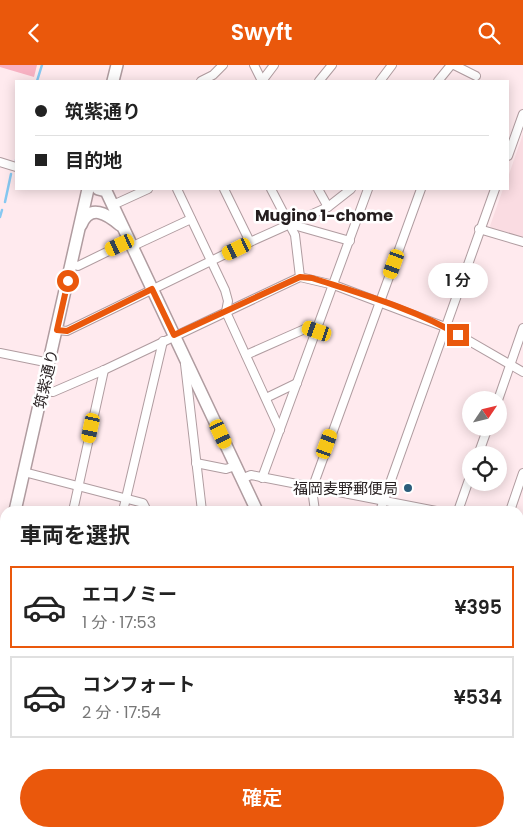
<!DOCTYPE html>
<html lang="ja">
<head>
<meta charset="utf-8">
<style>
  body { margin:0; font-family:Poppins,"Noto Sans JP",sans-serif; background:#f2f2f2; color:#222; height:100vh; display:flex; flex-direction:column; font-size:19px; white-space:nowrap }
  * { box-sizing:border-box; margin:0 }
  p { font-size:16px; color:#767676 }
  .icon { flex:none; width:28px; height:28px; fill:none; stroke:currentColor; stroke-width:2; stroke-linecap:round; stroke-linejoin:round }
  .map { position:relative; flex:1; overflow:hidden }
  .panel { position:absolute; left:0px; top:441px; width:524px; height:331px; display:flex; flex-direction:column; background:#fff; border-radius:15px 15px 0 0; box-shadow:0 2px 12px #0003 }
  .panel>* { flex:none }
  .banner { position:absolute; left:15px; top:15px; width:494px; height:110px; border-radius:0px; box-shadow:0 2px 12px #0003; display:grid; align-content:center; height:110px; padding:0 20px; background:#fff }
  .needle { width:32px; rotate:55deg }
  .controls { position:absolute; left:462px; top:326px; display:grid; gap:10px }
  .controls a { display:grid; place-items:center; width:45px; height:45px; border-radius:50%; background:#fff; box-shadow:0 2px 12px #0003; font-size:25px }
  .end { position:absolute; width:22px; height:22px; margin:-11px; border:6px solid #ea580c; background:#fff; box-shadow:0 0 0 2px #fff }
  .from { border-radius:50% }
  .bubble { position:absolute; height:35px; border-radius:18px; background:#fff; box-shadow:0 2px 12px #0003; font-size:16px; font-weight:600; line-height:35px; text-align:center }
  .car { position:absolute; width:15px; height:30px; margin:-15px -8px; border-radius:6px; box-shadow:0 0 4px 1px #0007; background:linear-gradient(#f5c518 24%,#345 0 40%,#f5c518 0 76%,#345 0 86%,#f5c518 0) }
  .banner b { display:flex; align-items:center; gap:18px; height:48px; font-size:19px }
  .banner b+b { border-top:1px solid #e0e0e0 }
  .banner i { width:12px; height:12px; background:#222 }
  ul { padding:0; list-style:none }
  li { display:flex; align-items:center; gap:15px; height:82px; margin:0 10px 8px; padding:0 10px; border:2px solid #e0e0e0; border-radius:0px }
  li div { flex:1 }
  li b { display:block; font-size:19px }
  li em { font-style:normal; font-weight:600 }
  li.current { border-color:#ea580c }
  li>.icon { width:45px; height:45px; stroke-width:1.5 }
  h2 { padding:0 20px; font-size:22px; line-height:60px }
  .action { display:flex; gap:10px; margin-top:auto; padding:10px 20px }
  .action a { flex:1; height:58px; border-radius:30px; background:#ea580c; color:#fff; font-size:20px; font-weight:600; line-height:58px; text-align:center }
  header { display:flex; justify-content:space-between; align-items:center; height:65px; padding:0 20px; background:#ea580c; color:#fff; font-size:22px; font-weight:600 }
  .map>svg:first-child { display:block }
  .built { fill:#fadce2 }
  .green { fill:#f8b2c3 }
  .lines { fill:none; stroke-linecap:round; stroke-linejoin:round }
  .stream { stroke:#86c8f1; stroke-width:2.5 }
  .street-casing { stroke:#b09ca0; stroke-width:10 }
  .secondary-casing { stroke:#b09ca0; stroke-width:14 }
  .street { stroke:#fff; stroke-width:8 }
  .secondary { stroke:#fff; stroke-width:11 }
  .route { stroke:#ea580c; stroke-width:6 }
  .poi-dot { fill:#2b5d7b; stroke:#fff; stroke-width:2 }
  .labels { text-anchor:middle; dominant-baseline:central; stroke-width:5; stroke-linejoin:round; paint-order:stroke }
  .street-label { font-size:15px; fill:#251e1f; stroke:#fff }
  .poi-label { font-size:15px; fill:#251e1f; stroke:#fff; text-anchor:end }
  .neighbourhood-label { font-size:16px; font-weight:bold; fill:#251e1f; stroke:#fff }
</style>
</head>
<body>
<header><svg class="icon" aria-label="back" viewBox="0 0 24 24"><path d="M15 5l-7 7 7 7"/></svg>Swyft<svg class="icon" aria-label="search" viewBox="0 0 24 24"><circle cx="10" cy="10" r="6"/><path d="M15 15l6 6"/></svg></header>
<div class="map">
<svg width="523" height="772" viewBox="0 0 523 772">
  <rect width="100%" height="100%" fill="#ffeaee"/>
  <path class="built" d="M523,69V174L494,166L490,161L503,124H508V112Z"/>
  <g class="green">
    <path d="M0,0H37L34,12L0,2Z"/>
    <path d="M289,768H356V772H288Z"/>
  </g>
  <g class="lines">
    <g class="stream">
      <path d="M37,16L42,0"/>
      <path d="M16,96V95"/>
      <path d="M5,137L11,109"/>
      <path d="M0,152L2,145"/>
      <path d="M426,772L429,768"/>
    </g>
    <defs>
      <g id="street">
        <path d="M254,0L262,16"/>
        <path d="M454,0L476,11"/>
        <path d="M201,16L213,10L223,0"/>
        <path d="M262,16L274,0"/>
        <path d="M319,16L332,0"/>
        <path d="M380,16L392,0"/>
        <path d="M438,16L451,0"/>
        <path d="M508,91L523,49"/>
        <path d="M0,97L16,102"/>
        <path d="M177,124L225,225L228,236L226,247L280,365"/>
        <path d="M271,124L295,170L300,212"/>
        <path d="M318,124L328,142"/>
        <path d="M113,140L148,124"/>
        <path d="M290,159L350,176"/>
        <path d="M479,164L523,177"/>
        <path d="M250,177L328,142L351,124"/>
        <path d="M133,181L191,154"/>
        <path d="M71,199L78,201L121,180"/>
        <path d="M57,265L67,266L250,177L224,124"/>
        <path d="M0,288L50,298"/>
        <path d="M246,290L307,263L317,266"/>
        <path d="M185,299L202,446"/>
        <path d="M43,326L53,327L104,305L300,212L334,220L445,262L523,307"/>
        <path d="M266,333L297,318"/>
        <path d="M498,335L523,263"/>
        <path d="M478,390L488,362"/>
        <path d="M196,398L226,404L235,401"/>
        <path d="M24,407L143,438L147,446"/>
        <path d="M262,413L368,124"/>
        <path d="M241,414L251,410L436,446"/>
        <path d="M73,446L104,305"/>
        <path d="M123,446L163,276"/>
        <path d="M315,446L312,424L421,124"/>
        <path d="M380,446L495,124"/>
        <path d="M458,446L471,409"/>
        <path d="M510,446L523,408"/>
        <path d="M519,463L523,464"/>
        <path d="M519,512L523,505"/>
        <path d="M519,526L523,528"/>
        <path d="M519,581L523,584"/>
        <path d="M0,609L5,610"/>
        <path d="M0,658H5"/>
        <path d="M519,661L523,663"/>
        <path d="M0,704L5,703"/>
        <path d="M519,719L523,721"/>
        <path d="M45,768L47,772"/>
        <path d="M97,768L99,772"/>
        <path d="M140,768L162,772"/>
        <path d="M207,772L210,768"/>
        <path d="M269,772L275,768"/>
        <path d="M357,772L358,768"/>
      </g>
      <g id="secondary">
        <path d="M113,16L117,0"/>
        <path d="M98,124L106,126L257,446"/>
        <path d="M81,160C90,138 107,149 120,160"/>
        <path d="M15,446L88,124"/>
        <path d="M0,514L5,492"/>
        <path d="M407,768L409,772"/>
      </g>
    </defs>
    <use href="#street" class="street-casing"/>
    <use href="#secondary" class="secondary-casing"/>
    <use href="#street" class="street"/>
    <use href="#secondary" class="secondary"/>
  </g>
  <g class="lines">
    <path class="route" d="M68,216L57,265L67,266L152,224L174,270L300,212L312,213C358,228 418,245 458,270"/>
  </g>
  <circle class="poi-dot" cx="408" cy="423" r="5"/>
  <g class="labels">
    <g class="street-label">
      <text transform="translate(46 314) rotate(-77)">筑紫通り</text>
    </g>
    <g class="poi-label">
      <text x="398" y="423">福岡麦野郵便局</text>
    </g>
    <g class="neighbourhood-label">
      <text x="324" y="150">Mugino 1-chome</text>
    </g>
  </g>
</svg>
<div class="controls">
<a><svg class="needle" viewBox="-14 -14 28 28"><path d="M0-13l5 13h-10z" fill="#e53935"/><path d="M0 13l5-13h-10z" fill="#767676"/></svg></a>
<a><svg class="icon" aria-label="locate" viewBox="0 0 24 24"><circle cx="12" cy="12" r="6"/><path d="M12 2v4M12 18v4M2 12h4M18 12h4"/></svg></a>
</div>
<i class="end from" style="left:68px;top:216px"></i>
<i class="end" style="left:458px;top:270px"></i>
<div class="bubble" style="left:428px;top:198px;width:60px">1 分</div>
<i class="car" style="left:120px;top:180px;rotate:245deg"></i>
<i class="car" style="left:237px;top:184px;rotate:244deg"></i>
<i class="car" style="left:394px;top:199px;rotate:200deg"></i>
<i class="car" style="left:317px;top:266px;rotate:289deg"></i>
<i class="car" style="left:91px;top:363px;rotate:192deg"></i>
<i class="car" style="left:221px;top:369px;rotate:155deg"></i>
<i class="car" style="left:327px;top:379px;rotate:20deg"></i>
<div class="banner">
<b><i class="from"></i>筑紫通り</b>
<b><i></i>目的地</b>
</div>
<section class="panel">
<h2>車両を選択</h2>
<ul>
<li class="current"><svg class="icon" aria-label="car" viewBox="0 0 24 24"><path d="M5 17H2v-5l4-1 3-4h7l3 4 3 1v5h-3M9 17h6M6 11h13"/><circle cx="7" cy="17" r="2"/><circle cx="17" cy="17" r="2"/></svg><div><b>エコノミー</b><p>1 分 · 17:53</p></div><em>¥395</em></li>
<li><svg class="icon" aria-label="car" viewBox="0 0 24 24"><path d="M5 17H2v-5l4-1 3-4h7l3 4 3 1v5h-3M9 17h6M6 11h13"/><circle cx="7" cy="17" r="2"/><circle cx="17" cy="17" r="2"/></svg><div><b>コンフォート</b><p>2 分 · 17:54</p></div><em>¥534</em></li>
</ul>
<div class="action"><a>確定</a></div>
</section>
</div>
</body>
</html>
